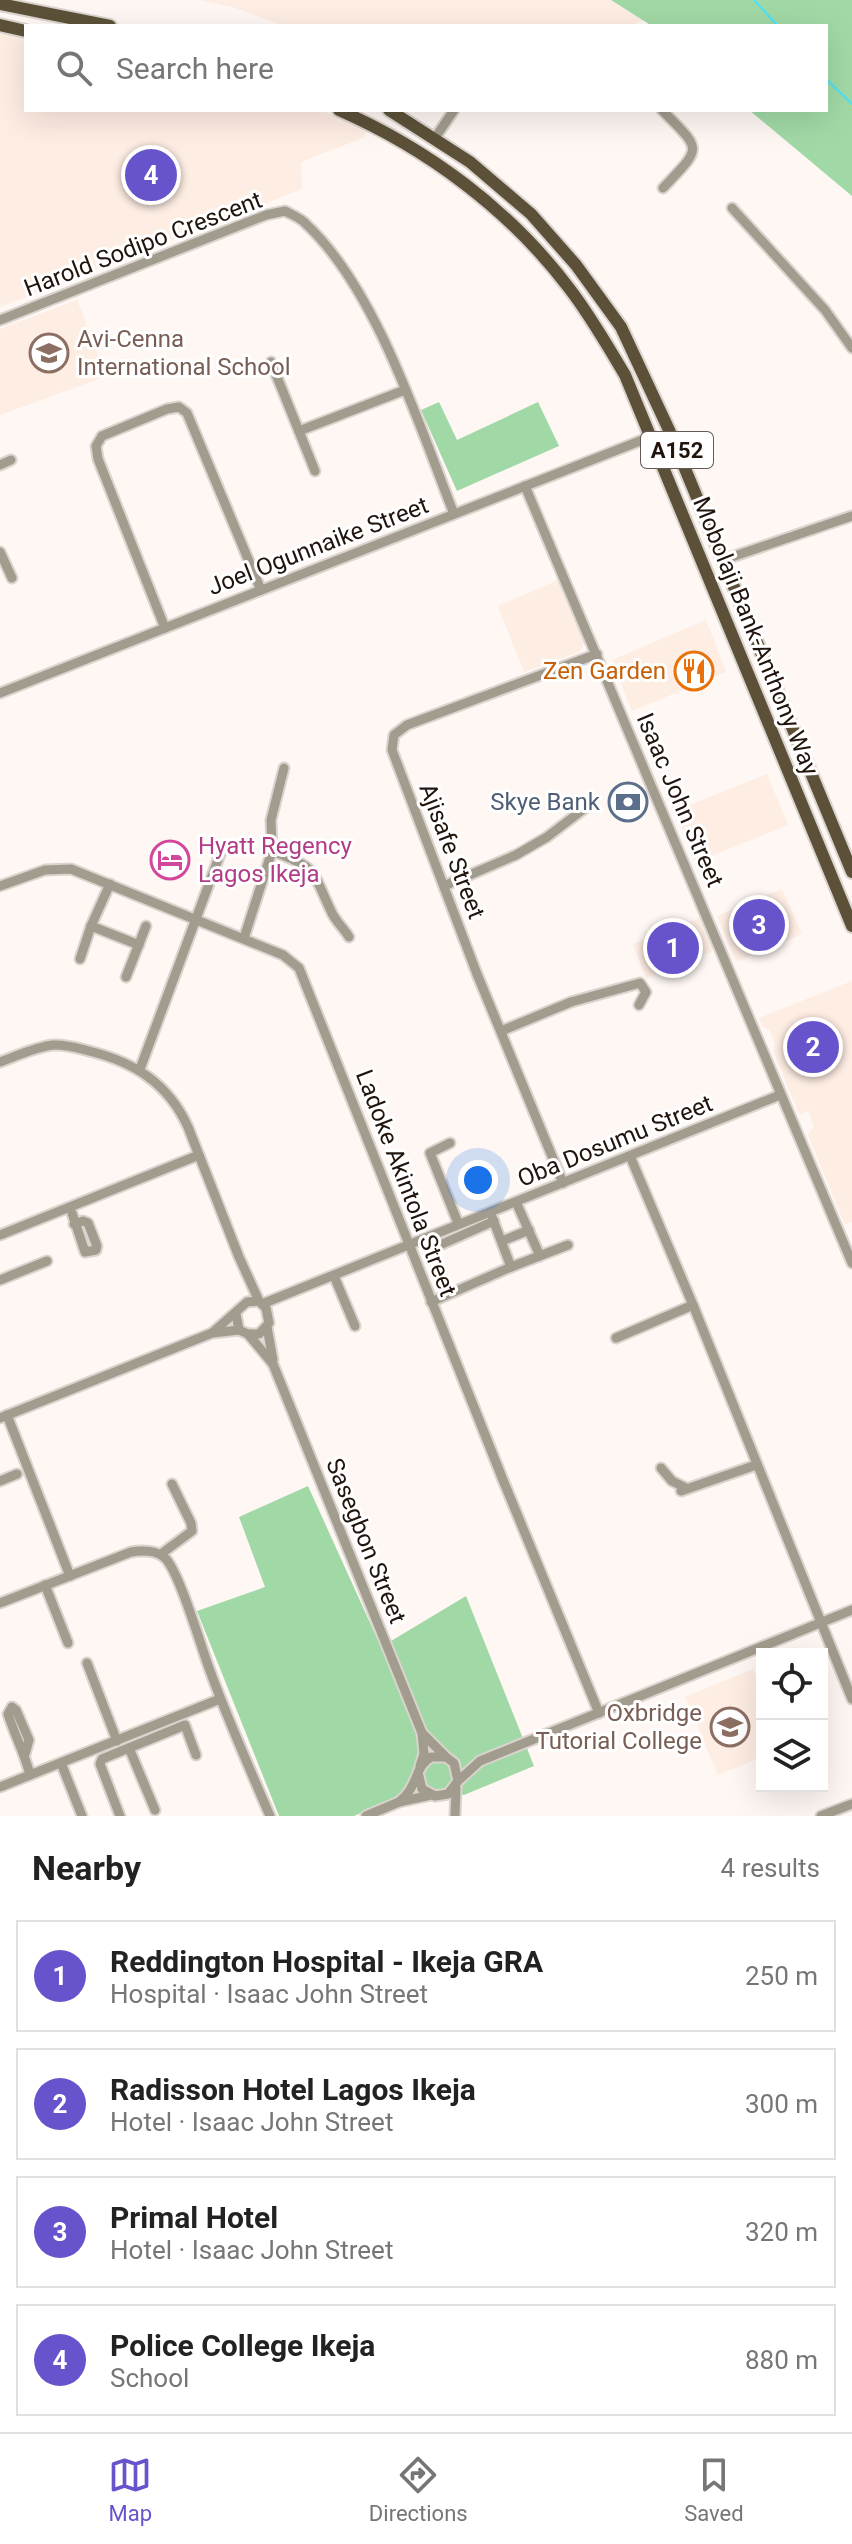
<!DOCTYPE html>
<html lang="en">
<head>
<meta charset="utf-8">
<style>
  body { margin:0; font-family:Roboto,sans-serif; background:#f2f2f2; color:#222 }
  .controls { position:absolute; right:24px; bottom:24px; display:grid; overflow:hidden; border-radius:0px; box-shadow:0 8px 32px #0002 }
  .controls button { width:72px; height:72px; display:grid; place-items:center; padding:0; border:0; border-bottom:2px solid #e0e0e0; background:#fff; color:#222; font:40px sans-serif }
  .you { position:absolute; left:478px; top:1180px; width:28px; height:28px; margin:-20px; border:6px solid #fff; border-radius:50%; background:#1a73e8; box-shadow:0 0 0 12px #1a73e833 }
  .badge { display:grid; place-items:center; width:52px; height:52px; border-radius:50%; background:#6754cd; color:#fff; font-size:26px; font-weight:700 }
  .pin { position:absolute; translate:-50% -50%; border:4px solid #fff; box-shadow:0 2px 8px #0006 }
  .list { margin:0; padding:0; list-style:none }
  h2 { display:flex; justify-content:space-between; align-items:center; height:104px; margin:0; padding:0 32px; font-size:34px }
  h2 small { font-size:26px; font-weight:400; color:#767676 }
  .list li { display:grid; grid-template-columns:52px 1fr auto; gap:24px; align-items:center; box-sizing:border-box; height:112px; margin:0 16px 16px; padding:0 16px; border:2px solid #e0e0e0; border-radius:0px }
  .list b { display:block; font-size:30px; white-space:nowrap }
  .list p { margin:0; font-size:26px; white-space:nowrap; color:#767676 }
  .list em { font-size:26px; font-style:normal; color:#767676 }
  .icon { flex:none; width:44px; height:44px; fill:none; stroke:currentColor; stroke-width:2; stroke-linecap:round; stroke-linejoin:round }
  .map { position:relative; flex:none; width:852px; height:1816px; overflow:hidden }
  .search { position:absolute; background:#fff; box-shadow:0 8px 32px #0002; left:24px; right:24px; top:24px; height:88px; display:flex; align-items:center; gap:20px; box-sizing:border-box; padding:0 28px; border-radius:0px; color:#767676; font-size:30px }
  .sheet { height:616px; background:#fff }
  nav { display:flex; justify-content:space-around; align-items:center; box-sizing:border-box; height:112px; border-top:2px solid #e0e0e0; background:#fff; font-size:22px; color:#767676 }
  nav a { display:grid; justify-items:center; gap:4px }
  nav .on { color:#6754cd }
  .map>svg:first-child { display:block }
  .built { fill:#feede3 }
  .green { fill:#a1d9a6 }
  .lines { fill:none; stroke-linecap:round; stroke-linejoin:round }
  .stream { stroke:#4be2fa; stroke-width:2 }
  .minor-casing { stroke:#dad3ce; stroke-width:13 }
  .major-casing { stroke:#dad3ce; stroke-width:16 }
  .minor { stroke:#a29c8e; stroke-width:9 }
  .major { stroke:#5c5138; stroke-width:12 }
  .labels { text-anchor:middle; stroke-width:6; stroke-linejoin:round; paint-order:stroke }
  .shield { fill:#fff; stroke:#635a56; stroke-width:2 }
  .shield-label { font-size:22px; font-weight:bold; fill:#20140d }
  .street-label { font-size:24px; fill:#20140d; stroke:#fff }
  .education-label { font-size:24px; fill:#785e54; stroke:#fff; text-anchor:start }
  .food-label { font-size:24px; fill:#c56008; stroke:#fff; text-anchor:end }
  .service-label { font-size:24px; fill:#4e5e75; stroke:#fff; text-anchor:end }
  .hotel-label { font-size:24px; fill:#b23c85; stroke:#fff; text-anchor:start }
</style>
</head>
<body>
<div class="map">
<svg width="852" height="1816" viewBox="0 0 852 1816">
  <rect width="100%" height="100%" fill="#fef7f3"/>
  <g class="built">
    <polygon points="198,0 611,0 643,20 631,26 284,26 233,7"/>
    <polygon points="0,33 26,39 26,110 319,110 367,129 363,138 301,162 302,189 0,307"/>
    <polygon points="77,300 107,376 0,415 0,329"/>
    <polygon points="558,580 585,642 579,652 524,672 498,606"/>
    <polygon points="706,620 726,672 632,711 612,660"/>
    <polygon points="767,774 788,825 696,862 675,811"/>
    <polygon points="782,889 802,934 736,962 717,916"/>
    <polygon points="699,918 713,951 646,978 633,944"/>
    <polygon points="852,981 852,1222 845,1225 808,1135 814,1126 808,1111 799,1114 773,1051 775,1044 770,1030 763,1027 759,1018"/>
    <polygon points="753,1669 762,1692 762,1757 718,1775 685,1697"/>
  </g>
  <g class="green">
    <polygon points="611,0 852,0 852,196 749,110 826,110 826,26 652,26"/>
    <polygon points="439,402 457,440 538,402 559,446 457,491 421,410"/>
    <polygon points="308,1486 381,1647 466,1596 534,1766 464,1795 418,1789 354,1816 279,1816 197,1611 265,1587 239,1517"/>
  </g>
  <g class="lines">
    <g class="stream">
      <polyline points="754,0 778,26"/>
      <polyline points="826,79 852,104"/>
    </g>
    <defs>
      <g id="minor">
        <path d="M 662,110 C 702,151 703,146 663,188"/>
        <polyline points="435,138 454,110"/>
        <polyline points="732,208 825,310 852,348"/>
        <path d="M 0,320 L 266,215 L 285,211 C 292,215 301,218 306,224 C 376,289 419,425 454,514"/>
        <polyline points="271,362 315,471"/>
        <polyline points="299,431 405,390"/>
        <polyline points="0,465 11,460"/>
        <polyline points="525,486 852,1263"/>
        <polyline points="0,552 12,578"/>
        <polyline points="723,560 852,516"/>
        <polyline points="165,628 98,459 96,446 102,436 167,409 179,407 187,413 261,590"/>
        <polyline points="0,693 650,437"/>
        <path d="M 272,851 C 318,868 311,869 331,911 C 335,921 343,927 349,937"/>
        <polyline points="0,886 45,870 71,869 283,955 299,968 503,1480 599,1713"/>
        <polyline points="444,886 516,855 547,837 585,808"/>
        <polyline points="91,926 139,945"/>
        <polyline points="244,938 272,851 271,820 284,768"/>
        <polyline points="80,959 91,926 110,884"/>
        <polyline points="126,977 146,926"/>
        <polyline points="501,1031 571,1002 640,983 646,992 639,1005"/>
        <path d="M 0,1062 C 17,1056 35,1047 53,1045 C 66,1044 77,1048 89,1051 C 134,1062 168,1083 188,1127 L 239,1257 L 259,1301"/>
        <polyline points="140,1069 222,849"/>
        <polyline points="450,1143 430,1153 458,1223"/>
        <polyline points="630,1156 693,1305 852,1699"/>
        <polyline points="563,1183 477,974 392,750 394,735 407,725 597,654"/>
        <polyline points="516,1202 540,1256"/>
        <polyline points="72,1213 85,1252 96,1250 97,1246 88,1223 83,1221 74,1224"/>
        <polyline points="0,1235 199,1155"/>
        <polyline points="502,1241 529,1230"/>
        <polyline points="511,1267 568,1245"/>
        <polyline points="334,1276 355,1326"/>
        <polyline points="0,1280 47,1261"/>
        <polyline points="448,1294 431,1249 494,1221"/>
        <polyline points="431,1302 511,1267 492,1217"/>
        <polyline points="262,1304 780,1095"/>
        <polyline points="267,1327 273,1360"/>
        <polyline points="212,1333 247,1302 259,1301 266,1308 269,1323 259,1334 248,1334 239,1330 236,1314"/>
        <polyline points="248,1334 273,1364 422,1733 424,1754 420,1766"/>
        <polyline points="616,1338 693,1305"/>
        <polyline points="7,1415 70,1576"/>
        <polyline points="0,1418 212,1333 239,1330"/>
        <polyline points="661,1468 672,1481 686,1488"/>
        <polyline points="0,1481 17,1474"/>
        <polyline points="681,1491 756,1465"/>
        <polyline points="161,1554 192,1531 191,1523 172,1484"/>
        <polyline points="45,1585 68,1643"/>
        <path d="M 0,1603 L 131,1552 C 142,1550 158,1550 166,1559 C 180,1575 200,1643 209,1668 C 227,1718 249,1767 270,1816"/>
        <polyline points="87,1663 117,1741"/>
        <polyline points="422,1733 445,1756"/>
        <polyline points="129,1748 155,1810"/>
        <path d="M 25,1754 L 29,1740 L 16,1710 L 12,1707 L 8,1714 C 15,1736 25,1754 30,1775"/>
        <polyline points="61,1763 82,1816"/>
        <polyline points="458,1781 480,1761 852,1610"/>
        <polyline points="0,1787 220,1699"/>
        <path d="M 399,1802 C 419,1786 414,1767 431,1757 L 446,1757 L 454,1763 L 458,1781 L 448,1794 L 435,1796 L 422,1789 L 418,1772"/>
        <polyline points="120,1816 100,1764 102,1759 185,1725 196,1755"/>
        <polyline points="366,1816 399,1802 431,1795"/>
        <polyline points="455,1816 456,1788"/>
        <polyline points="821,1816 852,1804"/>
      </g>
      <g id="major">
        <polyline points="0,4 110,26"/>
        <polyline points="0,25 26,31"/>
        <path d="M 339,110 C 428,149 510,210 569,288 C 590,315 607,345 625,375 L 852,926"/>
        <polyline points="389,110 470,162 531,214 576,265 621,327 669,430 852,872"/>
      </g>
    </defs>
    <use href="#minor" class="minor-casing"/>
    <use href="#major" class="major-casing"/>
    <use href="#minor" class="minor"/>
    <use href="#major" class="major"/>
  </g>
  <defs>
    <symbol id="school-ring" viewBox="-11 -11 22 22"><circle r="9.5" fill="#fff" stroke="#8d6e63" stroke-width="1.5"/><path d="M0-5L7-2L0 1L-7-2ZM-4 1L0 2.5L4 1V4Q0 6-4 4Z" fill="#8d6e63"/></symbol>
    <symbol id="restaurant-ring" viewBox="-11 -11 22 22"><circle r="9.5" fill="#fff" stroke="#e8710a" stroke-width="1.5"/><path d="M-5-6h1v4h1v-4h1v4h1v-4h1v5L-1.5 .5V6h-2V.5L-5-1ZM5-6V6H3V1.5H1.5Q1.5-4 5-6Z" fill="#e8710a"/></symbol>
    <symbol id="bank-ring" viewBox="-11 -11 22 22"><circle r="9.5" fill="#fff" stroke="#5c6f8a" stroke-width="1.5"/><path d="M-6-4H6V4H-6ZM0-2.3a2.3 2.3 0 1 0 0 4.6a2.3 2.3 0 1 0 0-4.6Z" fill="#5c6f8a"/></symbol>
    <symbol id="hotel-ring" viewBox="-11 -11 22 22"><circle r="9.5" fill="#fff" stroke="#d1479c" stroke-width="1.5"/><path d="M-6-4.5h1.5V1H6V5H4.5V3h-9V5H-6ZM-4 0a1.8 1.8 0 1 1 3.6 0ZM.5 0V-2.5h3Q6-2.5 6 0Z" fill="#d1479c"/></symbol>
  </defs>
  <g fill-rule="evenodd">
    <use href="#school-ring" x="27" y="331" width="44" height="44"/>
    <use href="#restaurant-ring" x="672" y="649" width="44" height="44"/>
    <use href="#bank-ring" x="606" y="780" width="44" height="44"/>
    <use href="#hotel-ring" x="148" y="838" width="44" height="44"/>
    <use href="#school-ring" x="708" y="1705" width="44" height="44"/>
  </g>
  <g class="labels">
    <rect class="shield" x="641" y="432" width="72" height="36" rx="6"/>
    <g class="shield-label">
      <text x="677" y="458">A152</text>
    </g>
    <g class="street-label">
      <text transform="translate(143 244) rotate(-21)" y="8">Harold Sodipo Crescent</text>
      <text transform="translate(318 546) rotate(-21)" y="8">Joel Ogunnaike Street</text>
      <text transform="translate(756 636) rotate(68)" y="8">Mobolaji Bank-Anthony Way</text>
      <text transform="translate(680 800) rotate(67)" y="8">Isaac John Street</text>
      <text transform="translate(452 851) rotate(69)" y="8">Ajisafe Street</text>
      <text transform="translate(615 1141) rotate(-22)" y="8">Oba Dosumu Street</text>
      <text transform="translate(406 1183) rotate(69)" y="8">Ladoke Akintola Street</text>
      <text transform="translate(366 1541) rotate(68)" y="8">Sasegbon Street</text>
    </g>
    <g class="education-label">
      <text x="77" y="347">Avi-Cenna<tspan x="77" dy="28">International School</tspan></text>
      <text x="702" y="1721" text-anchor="end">Oxbridge<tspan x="702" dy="28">Tutorial College</tspan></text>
    </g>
    <g class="food-label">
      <text x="666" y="679">Zen Garden</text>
    </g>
    <g class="service-label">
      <text x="600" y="810">Skye Bank</text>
    </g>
    <g class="hotel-label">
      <text x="198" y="854">Hyatt Regency<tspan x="198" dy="28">Lagos Ikeja</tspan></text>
    </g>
  </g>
</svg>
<div class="controls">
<button><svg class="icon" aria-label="locate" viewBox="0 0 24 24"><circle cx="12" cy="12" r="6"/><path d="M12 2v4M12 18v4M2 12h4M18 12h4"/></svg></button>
<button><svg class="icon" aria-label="layers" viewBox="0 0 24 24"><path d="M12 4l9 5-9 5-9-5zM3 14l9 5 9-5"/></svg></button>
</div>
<div class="you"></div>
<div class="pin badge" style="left:673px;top:948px">1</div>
<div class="pin badge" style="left:813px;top:1047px">2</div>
<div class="pin badge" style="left:759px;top:925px">3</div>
<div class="pin badge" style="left:151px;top:175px">4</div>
<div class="search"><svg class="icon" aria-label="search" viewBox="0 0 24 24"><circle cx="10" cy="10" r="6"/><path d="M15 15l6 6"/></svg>Search here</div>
</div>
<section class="sheet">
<h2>Nearby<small>4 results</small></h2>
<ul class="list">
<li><span class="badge">1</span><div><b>Reddington Hospital - Ikeja GRA</b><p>Hospital · Isaac John Street</p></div><em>250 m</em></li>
<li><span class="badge">2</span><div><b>Radisson Hotel Lagos Ikeja</b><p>Hotel · Isaac John Street</p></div><em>300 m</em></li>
<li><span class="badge">3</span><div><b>Primal Hotel</b><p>Hotel · Isaac John Street</p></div><em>320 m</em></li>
<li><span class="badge">4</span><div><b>Police College Ikeja</b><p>School</p></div><em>880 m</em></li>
</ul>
</section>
<nav>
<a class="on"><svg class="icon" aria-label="map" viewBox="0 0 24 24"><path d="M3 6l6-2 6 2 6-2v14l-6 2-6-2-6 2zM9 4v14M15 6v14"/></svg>Map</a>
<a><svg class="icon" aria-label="directions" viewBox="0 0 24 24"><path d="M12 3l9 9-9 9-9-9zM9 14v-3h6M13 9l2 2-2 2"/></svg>Directions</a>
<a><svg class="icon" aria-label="saved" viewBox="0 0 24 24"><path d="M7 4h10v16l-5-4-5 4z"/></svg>Saved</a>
</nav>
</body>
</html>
